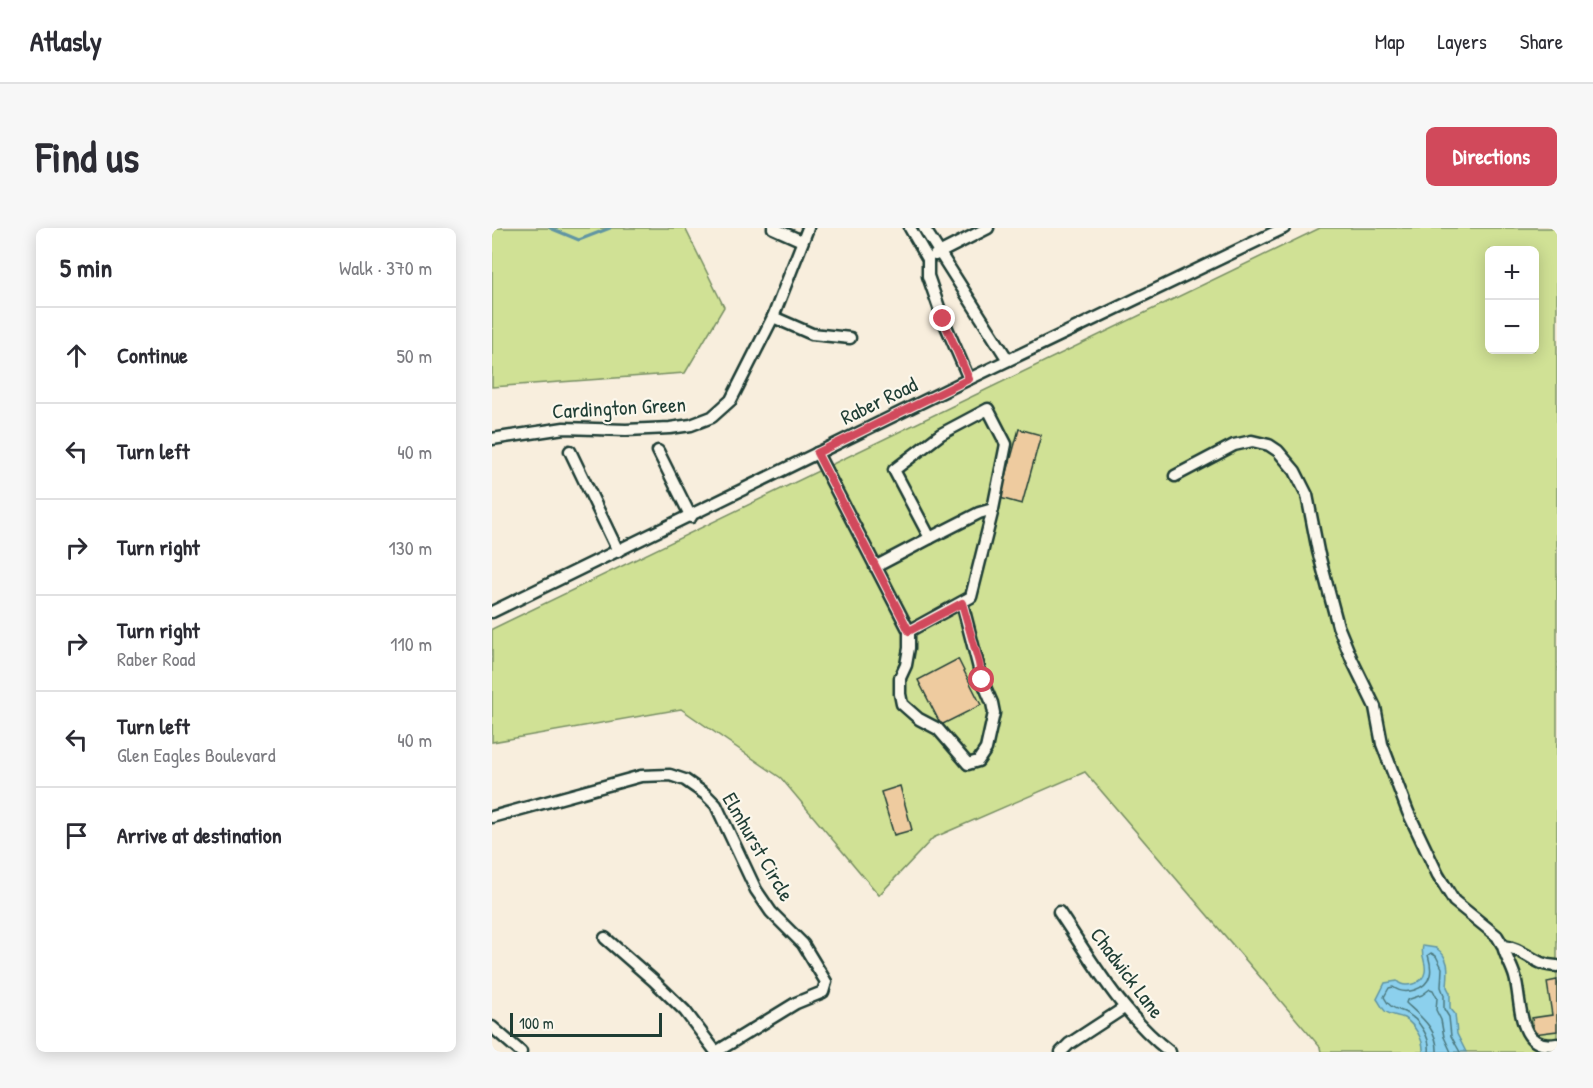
<!DOCTYPE html>
<html lang="en">
<head>
<meta charset="utf-8">
<style>
  body { margin:0; font-family:"Patrick Hand",sans-serif; background:#f7f7f7; color:#2b2b33 }
  .controls { position:absolute; right:18px; top:18px; display:grid; overflow:hidden; border-radius:9px; box-shadow:0 3px 15px #0003 }
  .controls button { width:54px; height:54px; display:grid; place-items:center; padding:0; border:0; border-bottom:2px solid #e1e1e2; background:#fff; color:#2b2b33; font:30px sans-serif }
  .scale { position:absolute; left:18px; bottom:15px; width:152px; box-sizing:border-box; padding-left:6px; border:3px solid #1f3d34; border-top:0; font-size:16px; line-height:21px; white-space:nowrap; color:#1f3d34; -webkit-text-stroke:4px #fbf7ec; paint-order:stroke }
  .stop { position:absolute; width:18px; height:18px; margin:-14px; border:4px solid #d1495b; border-radius:50%; background:#fff }
  .stop.end { background:#d1495b; border-color:#fff; box-shadow:0 2px 6px #0008 }
  .list { margin:0; padding:0; list-style:none }
  h2 { display:flex; justify-content:space-between; align-items:center; height:78px; margin:0; padding:0 24px; font-size:26px }
  h2 small { font-size:20px; font-weight:400; color:#7c7c81 }
  .list li { display:grid; grid-template-columns:39px 1fr auto; gap:18px; align-items:center; box-sizing:border-box; height:96px; padding:0 24px; border-top:2px solid #e1e1e2 }
  .list b { display:block; font-size:22px; white-space:nowrap }
  .list p { margin:0; font-size:20px; white-space:nowrap; color:#7c7c81 }
  .list em { font-size:20px; font-style:normal; color:#7c7c81 }
  .icon { flex:none; width:33px; height:33px; fill:none; stroke:currentColor; stroke-width:2; stroke-linecap:round; stroke-linejoin:round }
  .map { position:relative; flex:none; width:1065px; height:824px; overflow:hidden; border-radius:9px }
  header { display:flex; align-items:center; gap:36px; box-sizing:border-box; height:84px; padding:0 30px; background:#fff; border-bottom:2px solid #e1e1e2 }
  header strong { font-size:28px }
  nav { display:flex; gap:33px; margin-inline-start:auto; font-size:21px }
  .intro { display:flex; align-items:center; justify-content:space-between; box-sizing:border-box; height:144px; padding:0 36px }
  h1 { margin:0; font-size:42px }
  .button { padding:15px 27px; border-radius:9px; background:#d1495b; color:#fff; font-size:21px; font-weight:700 }
  main { display:flex; gap:36px; padding:0 36px }
  aside { flex:1; background:#fff; border-radius:9px; box-shadow:0 3px 15px #0003 }
  .map>svg:first-child { display:block }
  .green { fill:#d0e195; stroke:#788f64; stroke-width:1.5; fill-rule:evenodd }
  .water { fill:#8cd0ed; stroke:#6095a3; stroke-width:1.5 }
  .lines { fill:none; stroke-linecap:round; stroke-linejoin:round }
  .shore { stroke:#4b787e; stroke-width:1.5 }
  .stream { stroke:#6095a3; stroke-width:3 }
  .building { fill:#eecb9f; stroke:#1f3d34; stroke-width:1.5 }
  .minor-casing { stroke:#1f3d34; stroke-width:15 }
  .minor { stroke:#fbf7ec; stroke-width:10 }
  .route { stroke:#d1495b; stroke-width:8 }
  .labels { text-anchor:middle; stroke-width:4.5; stroke-linejoin:round; paint-order:stroke }
  .street-label { font-size:21px; fill:#1f3d34; stroke:#fbf7ec }
</style>
</head>
<body>
<header>
<strong>Atlasly</strong>
<nav><a>Map</a><a>Layers</a><a>Share</a></nav>
</header>
<div class="intro"><h1>Find us</h1><a class="button">Directions</a></div>
<main>
<aside>
<h2>5 min<small>Walk · 370 m</small></h2>
<ul class="list">
<li><svg class="icon" aria-label="ahead" viewBox="0 0 24 24"><path d="M12 20V5M6 11l6-6 6 6"/></svg><div><b>Continue</b></div><em>50 m</em></li>
<li><svg class="icon" aria-label="left" viewBox="0 0 24 24"><path d="M17 20v-9H6M10 6l-5 5 5 5"/></svg><div><b>Turn left</b></div><em>40 m</em></li>
<li><svg class="icon" aria-label="right" viewBox="0 0 24 24"><path d="M7 20v-9h11M14 6l5 5-5 5"/></svg><div><b>Turn right</b></div><em>130 m</em></li>
<li><svg class="icon" aria-label="right" viewBox="0 0 24 24"><path d="M7 20v-9h11M14 6l5 5-5 5"/></svg><div><b>Turn right</b><p>Raber Road</p></div><em>110 m</em></li>
<li><svg class="icon" aria-label="left" viewBox="0 0 24 24"><path d="M17 20v-9H6M10 6l-5 5 5 5"/></svg><div><b>Turn left</b><p>Glen Eagles Boulevard</p></div><em>40 m</em></li>
<li><svg class="icon" aria-label="arrive" viewBox="0 0 24 24"><path d="M6 21V4h12l-3 4 3 4H6"/></svg><div><b>Arrive at destination</b></div></li>
</ul>
</aside>
<div class="map">
<svg width="1065" height="824" viewBox="0 0 1065 824">
  <rect width="100%" height="100%" fill="#f8eedd"/>
  <filter id="ink" filterUnits="userSpaceOnUse"><feTurbulence type="fractalNoise" baseFrequency=".0167" numOctaves="2"/><feDisplacementMap in="SourceGraphic" scale="12" xChannelSelector="R" yChannelSelector="G"/><feConvolveMatrix kernelMatrix="1 2 1 2 8 2 1 2 1" color-interpolation-filters="sRGB"/></filter>
  <g filter="url(#ink)">
    <g class="green">
      <polygon points="0,0 193,0 232,79 193,145 0,159"/>
      <path d="M 828,0 L 1065,0 L 1065,824 L 829,824 L 828,819 L 593,544 L 441,610 L 387,667 L 289,550 L 189,481 L 0,514 L 0,401 ZM 998,22 L 1042,22 L 1042,122 L 998,122 Z"/>
    </g>
    <path class="water" d="M 931,718 L 944,720 C 959,730 956,745 955,759 L 958,765 L 958,780 L 963,786 L 965,806 L 974,824 L 931,824 C 932,812 923,797 912,790 C 906,787 899,788 893,783 C 890,780 888,775 885,771 L 893,755 L 905,753 C 912,761 931,756 933,744 C 935,734 928,728 931,718 Z"/>
    <g class="lines">
      <g class="shore">
        <path d="M 937,824 C 939,810 927,791 914,785 C 904,780 898,781 892,769 L 897,760 L 901,759 C 913,768 934,762 938,747 C 940,740 938,734 936,727 L 939,725 L 944,728 L 950,740 L 949,759 L 952,767 L 952,781 L 957,789 L 959,808 L 968,824"/>
        <path d="M 945,824 C 946,801 928,788 914,775 L 915,772 L 930,767 L 938,761 L 941,762 L 945,770 L 944,782 L 949,792 L 952,809 L 959,824"/>
      </g>
      <polyline class="stream" points="58,0 87,12 118,0"/>
    </g>
    <g class="building">
      <polygon points="527,201 549,207 530,276 508,270"/>
      <polygon points="466,431 489,477 449,497 426,452"/>
      <polygon points="408,558 420,602 402,607 389,564"/>
      <polygon points="1065,752 1065,803 1042,806 1040,790 1060,787 1055,754"/>
    </g>
    <g class="lines">
      <defs>
        <g id="minor">
          <polyline points="281,0 310,13"/>
          <polyline points="418,0 436,31 436,48 451,91 477,151"/>
          <polyline points="432,0 516,132"/>
          <polyline points="443,27 496,0"/>
          <polyline points="281,89 320,106 358,110"/>
          <polyline points="0,211 72,200 134,202 178,200 199,197 220,189 239,172 281,89 316,0"/>
          <polyline points="78,223 126,323"/>
          <polyline points="166,223 199,289"/>
          <polyline points="325,225 417,403 479,369 501,281 514,216 496,181 449,206 402,242 438,310 383,339"/>
          <polyline points="683,248 742,217 760,213 777,217 786,223 803,243 815,267 826,323 846,398 860,432 883,479 890,516 916,584 946,647 962,673 1005,708 1011,718"/>
          <polyline points="438,310 487,285 501,281"/>
          <polyline points="0,384 477,151 792,0"/>
          <polyline points="417,403 417,420 414,437 408,450 408,466 410,476 427,491 446,501 476,536 486,533 494,521 502,485 500,475 490,452 470,375"/>
          <polyline points="0,589 149,548 178,547 193,552 213,566 224,577 264,662 279,684 311,716 334,754 331,764 304,775 224,824"/>
          <path d="M 567,684 C 600,733 630,787 678,824"/>
          <polyline points="113,710 161,752 193,783 224,824"/>
          <path d="M 1065,738 C 1042,738 1032,720 1011,718 C 1013,728 1020,738 1023,749 C 1030,773 1024,824 1065,816"/>
          <polyline points="0,799 29,824"/>
          <polyline points="569,824 577,816 632,780"/>
        </g>
      </defs>
      <use href="#minor" class="minor-casing"/>
      <use href="#minor" class="minor"/>
    </g>
  </g>
  <g class="lines" filter="url(#ink)">
    <polyline class="route" points="451,91 477,151 325,225 417,403 470,375 487,435 490,452"/>
  </g>
  <g class="labels">
    <g class="street-label">
      <text transform="translate(387 173) rotate(-26)" y="7">Raber Road</text>
      <text transform="translate(127 180) rotate(-3)" y="7">Cardington Green</text>
      <text transform="translate(266 619) rotate(60)" y="7">Elmhurst Circle</text>
      <text transform="translate(635 745) rotate(53)" y="7">Chadwick Lane</text>
    </g>
  </g>
</svg>
<div class="controls">
<button>+</button>
<button>−</button>
</div>
<div class="scale">100 m</div>
<div class="stop" style="left:490px;top:452px"></div>
<div class="stop end" style="left:451px;top:91px"></div>
</div>
</main>
</body>
</html>
